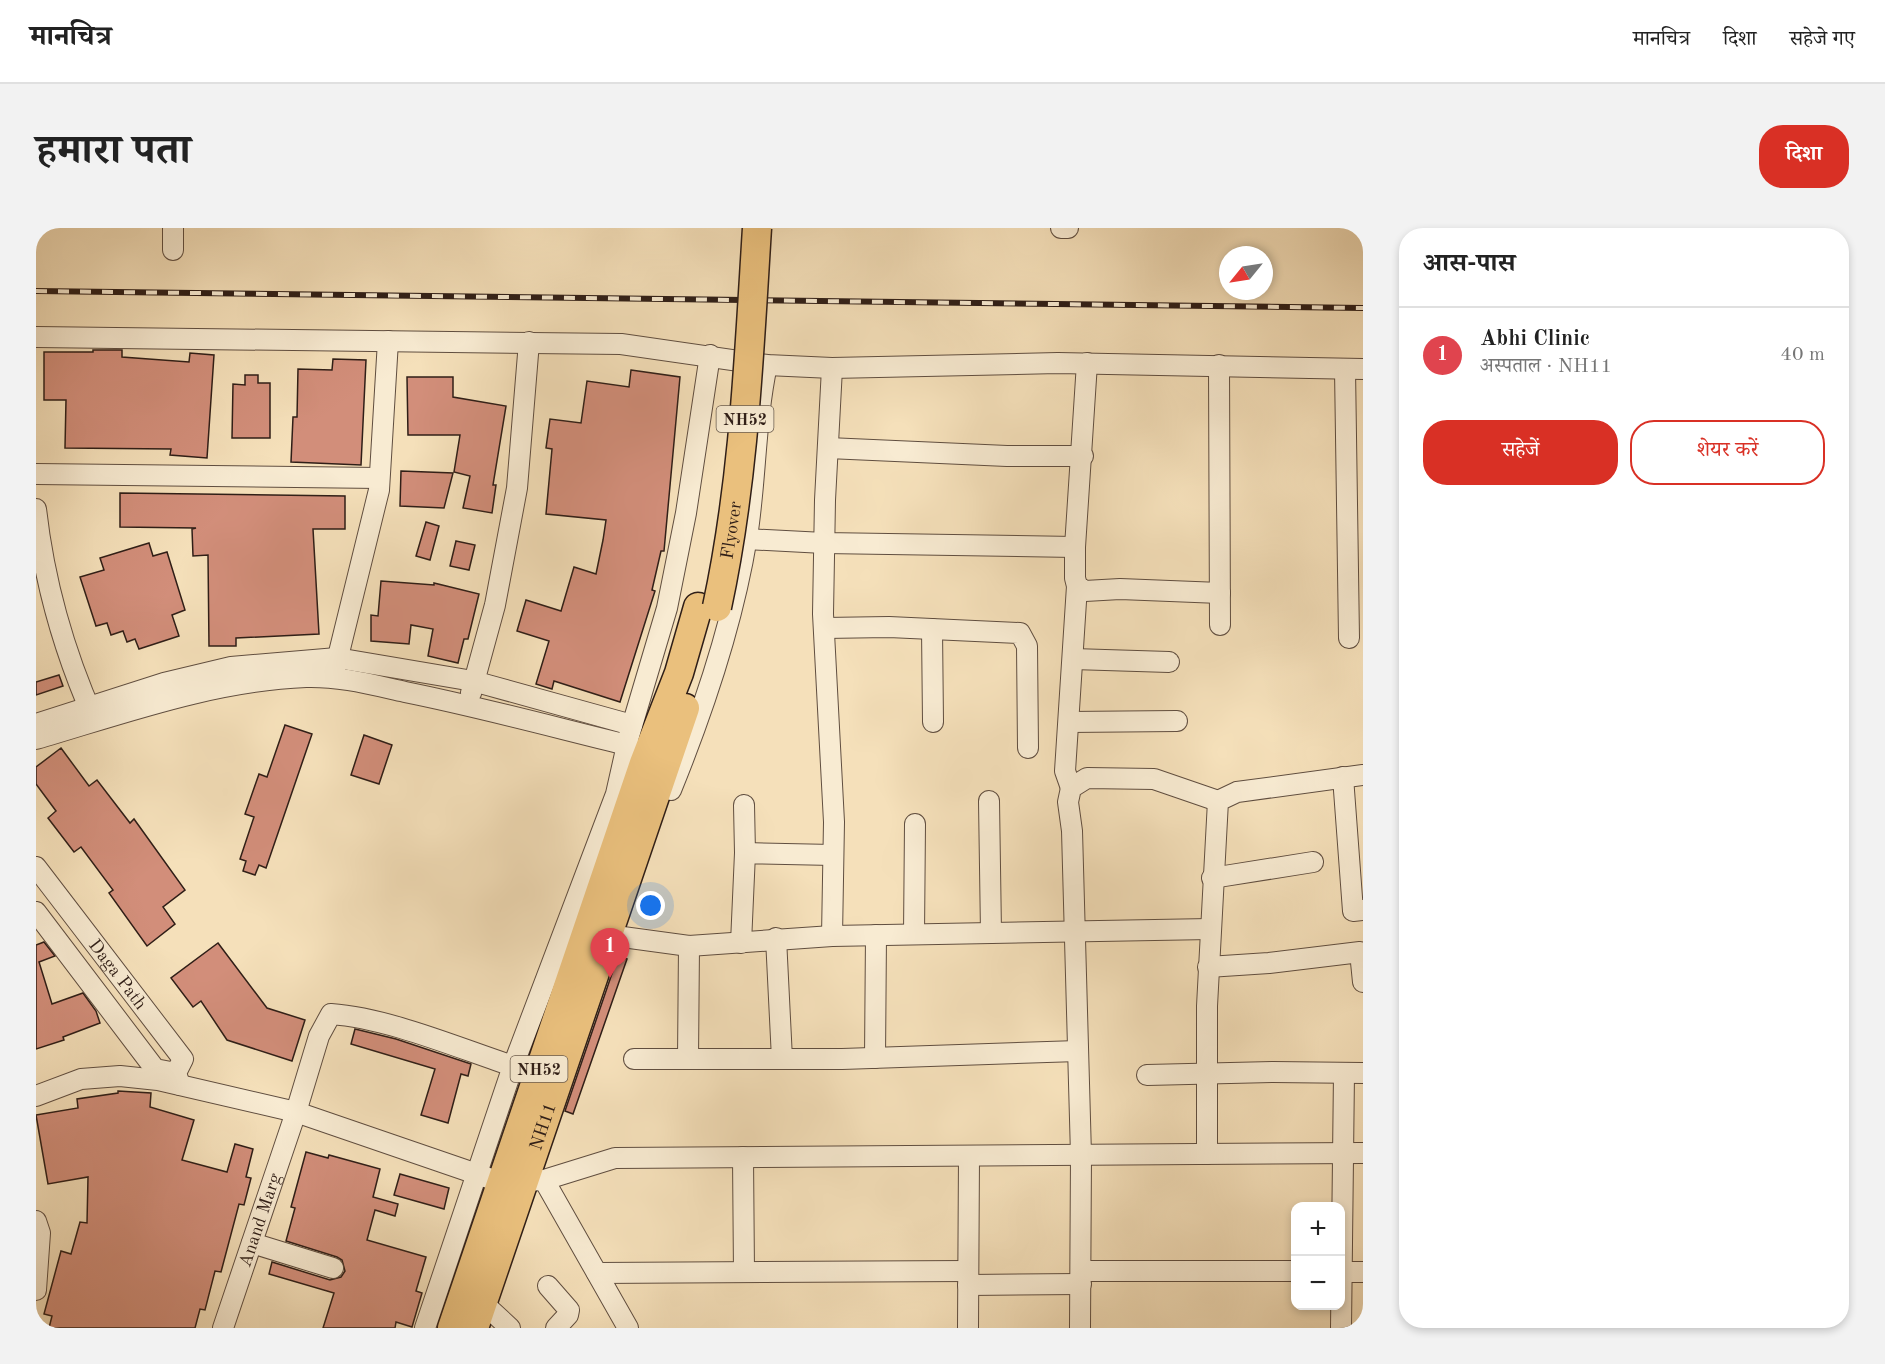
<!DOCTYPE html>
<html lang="hi">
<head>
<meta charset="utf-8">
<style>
  body { margin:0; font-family:"Old Standard TT","Noto Serif Devanagari",serif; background:#f2f2f2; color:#222 }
  .controls { position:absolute; right:18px; bottom:18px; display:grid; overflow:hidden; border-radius:12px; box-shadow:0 3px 9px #0003 }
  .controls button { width:54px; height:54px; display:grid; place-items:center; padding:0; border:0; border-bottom:2px solid #e0e0e0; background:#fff; color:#222; font:30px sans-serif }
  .compass { position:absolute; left:1183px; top:18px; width:54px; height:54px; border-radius:50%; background:#fff; box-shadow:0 3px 9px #0003; rotate:240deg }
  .you { position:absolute; left:615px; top:678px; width:21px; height:21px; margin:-15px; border:4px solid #fff; border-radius:50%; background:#1a73e8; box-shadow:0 0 0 9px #1a73e833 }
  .badge { display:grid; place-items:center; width:39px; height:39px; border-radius:50%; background:#d93025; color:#fff; font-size:20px; font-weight:700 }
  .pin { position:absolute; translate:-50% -50px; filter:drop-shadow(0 2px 3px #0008) }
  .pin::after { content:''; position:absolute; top:32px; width:21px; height:18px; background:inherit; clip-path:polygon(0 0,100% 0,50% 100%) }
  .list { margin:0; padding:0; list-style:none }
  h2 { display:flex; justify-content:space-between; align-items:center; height:78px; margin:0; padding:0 24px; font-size:26px }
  h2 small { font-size:20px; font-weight:400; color:#767676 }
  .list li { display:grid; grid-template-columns:39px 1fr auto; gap:18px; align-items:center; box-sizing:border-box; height:96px; padding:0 24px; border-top:2px solid #e0e0e0 }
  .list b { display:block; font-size:22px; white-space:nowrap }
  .list p { margin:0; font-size:20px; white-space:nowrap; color:#767676 }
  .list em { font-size:20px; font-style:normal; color:#767676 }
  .actions { display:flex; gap:12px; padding:18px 24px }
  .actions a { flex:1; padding:14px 0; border:2px solid #d93025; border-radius:24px; text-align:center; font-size:21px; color:#d93025 }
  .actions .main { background:#d93025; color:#fff }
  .map { position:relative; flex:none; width:1327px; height:1100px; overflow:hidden; border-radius:24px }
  header { display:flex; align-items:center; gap:36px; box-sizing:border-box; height:84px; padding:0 30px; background:#fff; border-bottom:2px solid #e0e0e0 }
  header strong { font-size:28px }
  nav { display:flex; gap:33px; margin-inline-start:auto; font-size:21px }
  .intro { display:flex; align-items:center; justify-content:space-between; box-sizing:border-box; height:144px; padding:0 36px }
  h1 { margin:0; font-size:42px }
  .button { padding:15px 27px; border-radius:24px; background:#d93025; color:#fff; font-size:21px; font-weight:700 }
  main { display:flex; gap:36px; padding:0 36px }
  aside { flex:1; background:#fff; border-radius:24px; box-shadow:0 3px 9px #0003 }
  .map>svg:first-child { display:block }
  .building { fill:#d28e7a; stroke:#2f1e17; stroke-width:1.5 }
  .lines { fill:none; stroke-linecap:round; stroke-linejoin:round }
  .minor-casing { stroke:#604e40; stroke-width:22 }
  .highway-casing { stroke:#2f1e17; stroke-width:31 }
  .minor { stroke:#f8ebd2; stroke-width:20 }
  .highway { stroke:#eac07d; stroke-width:28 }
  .rail-casing { stroke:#2f1e17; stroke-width:6 }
  .rail { stroke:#f8ebd2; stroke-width:4; stroke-dasharray:11; stroke-linecap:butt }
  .highway-bridge-casing { stroke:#2f1e17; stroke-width:31; stroke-linecap:butt }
  .highway-bridge { stroke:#eac07d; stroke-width:28 }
  .labels { text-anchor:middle; stroke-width:6; stroke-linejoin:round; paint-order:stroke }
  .shield { fill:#f8ebd2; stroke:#6b5c4f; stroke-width:1.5 }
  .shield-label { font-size:16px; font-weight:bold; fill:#2f1e17 }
  .street-label { font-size:18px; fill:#2f1e17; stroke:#f8ebd2 }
</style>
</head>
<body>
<header>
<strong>मानचित्र</strong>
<nav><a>मानचित्र</a><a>दिशा</a><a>सहेजे गए</a></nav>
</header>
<div class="intro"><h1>हमारा पता</h1><a class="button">दिशा</a></div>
<main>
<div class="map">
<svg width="1327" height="1100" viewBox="0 0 1327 1100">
  <rect width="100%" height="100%" fill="#f5e0ba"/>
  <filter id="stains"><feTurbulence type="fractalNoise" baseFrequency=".00333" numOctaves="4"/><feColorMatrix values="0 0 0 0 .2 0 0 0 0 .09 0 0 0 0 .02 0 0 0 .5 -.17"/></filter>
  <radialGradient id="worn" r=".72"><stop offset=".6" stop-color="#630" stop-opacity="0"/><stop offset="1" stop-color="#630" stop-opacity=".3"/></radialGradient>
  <g class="building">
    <polygon points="57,122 86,122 86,129 153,134 154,125 178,127 171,230 134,227 135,221 29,220 30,172 8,172 8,124 57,124"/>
    <polygon points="297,131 330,132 325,237 255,234 257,189 261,189 262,141 296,142"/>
    <polygon points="595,142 644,149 628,323 625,323 616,362 619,363 584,474 518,453 516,461 500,456 513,413 481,403 490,372 525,383 538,339 560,346 567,312 570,292 510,286 516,221 510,220 514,191 545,195 551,153 593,159"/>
    <polygon points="209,147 222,147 222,155 234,155 234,210 196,210 197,156 209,157"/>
    <polygon points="371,149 417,149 417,169 470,178 457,257 460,257 456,285 427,280 434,248 418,244 424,207 372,207"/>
    <polygon points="365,243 417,245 408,280 364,278"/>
    <polygon points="84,265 309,268 309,301 277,301 283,406 200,410 200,418 173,418 172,327 157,328 156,301 160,300 84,299"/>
    <polygon points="390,294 403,298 394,332 380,328"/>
    <polygon points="420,313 439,317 433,342 414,338"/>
    <polygon points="113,315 117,328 131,324 149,382 136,387 143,408 103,421 99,411 91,414 87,403 75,407 71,395 60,398 44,349 68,342 64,330"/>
    <polygon points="345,353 398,357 398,355 443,366 432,411 428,411 422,435 392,428 397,401 375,397 373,416 335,413 335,387 342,388"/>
    <polygon points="23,447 27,458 0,467 0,454"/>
    <polygon points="249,497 276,506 230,640 223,637 219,647 207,643 210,633 204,631 218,589 209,586 223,546 231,549"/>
    <polygon points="328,507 356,517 343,556 315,547"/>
    <polygon points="25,520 53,558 61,552 94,595 98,591 149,662 127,679 139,696 111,718 73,665 77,662 45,619 38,624 12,590 20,583 0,556 0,539"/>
    <polygon points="8,714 19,728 3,734 16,776 47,765 60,783 64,795 27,809 28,812 0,821 0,717"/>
    <polygon points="182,715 231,780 269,792 256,833 191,812 165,773 157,779 135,750"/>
    <polygon points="582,728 591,731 537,886 529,883"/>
    <polygon points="319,801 360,811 435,836 432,848 425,846 412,895 385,887 399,841 315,816"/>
    <polygon points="82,863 115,865 114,879 158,892 146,932 191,944 199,916 217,921 210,949 215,950 208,977 203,976 185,1044 179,1043 169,1082 164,1081 159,1100 13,1100 16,1088 8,1086 25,1023 35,1026 44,994 51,995 52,949 12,956 0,887 42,880 41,871 82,865"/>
    <polygon points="270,924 292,930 293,927 344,941 337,969 362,976 359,988 339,982 331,1012 390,1029 380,1063 386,1065 376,1099 360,1094 359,1100 287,1100 298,1065 233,1046 236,1034 294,1052 305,1049 309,1043 306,1032 301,1029 250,1013 259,980 255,979"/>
    <polygon points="364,946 413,960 408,981 358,967"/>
  </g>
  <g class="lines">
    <defs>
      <g id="minor">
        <polyline points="1025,0 1032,0"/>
        <polyline points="137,22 137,0"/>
        <polyline points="0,109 585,116 731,137 796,140 1022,135 1327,141"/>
        <polyline points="1183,137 1184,397"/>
        <polyline points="1309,141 1313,410"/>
        <polyline points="792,220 971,228 1047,228"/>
        <polyline points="0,246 343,250"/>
        <path d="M 0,281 C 8,352 29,426 58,491"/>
        <polyline points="710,311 788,315 1039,319"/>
        <polyline points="1041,358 1049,363 1084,361 1184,365"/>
        <polyline points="788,400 853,399 984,405 991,418 992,520"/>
        <polyline points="896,401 897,494"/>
        <polyline points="1037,431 1133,434"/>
        <polyline points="299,441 343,262 352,113"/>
        <polyline points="435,465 459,377 481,260 493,114"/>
        <polyline points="1033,494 1141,493"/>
        <polyline points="0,496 128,455 195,439 301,430 437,453 596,497"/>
        <path d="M 0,511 C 89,485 176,453 270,449 C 304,448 337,457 369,464 C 444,479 517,499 591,517"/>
        <polyline points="1307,549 1317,683 1327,682"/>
        <polyline points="1035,560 1029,543 1041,358 1039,350 1039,319 1051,135"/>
        <path d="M 635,562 C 668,481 697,395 711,309 C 720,252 719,193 731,137"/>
        <polyline points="953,573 955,705"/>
        <polyline points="708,577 709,625"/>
        <path id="s1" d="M 0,639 L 147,831 L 140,845 L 144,857"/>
        <polyline points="1176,650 1277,634"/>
        <polyline points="0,684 119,841 140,845"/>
        <polyline points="878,706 879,596"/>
        <polyline points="572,707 653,718 796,708 1174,701"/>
        <polyline points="796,708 798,594 787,386 789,272 796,140"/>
        <polyline points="740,710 746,831"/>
        <polyline points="705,715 709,625 797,627"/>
        <polyline points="1172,739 1233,735 1324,724 1327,754"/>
        <polyline points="839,830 840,707"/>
        <polyline points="598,831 806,831 1042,823"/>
        <polyline points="652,831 653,718"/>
        <polyline points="1111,847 1237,844 1327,845"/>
        <polyline points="0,868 45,851 84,848 122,852 260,884 464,954 508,952 579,930 1327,925"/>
        <polyline points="1171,926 1171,778 1182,573 1201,564 1327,547"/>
        <polyline points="707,929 708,1044"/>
        <polyline points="508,952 592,1100"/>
        <polyline points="0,993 4,1005 0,1062"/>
        <polyline points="216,1015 297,1040"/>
        <polyline points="1045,1043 1260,1043"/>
        <polyline points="1304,1044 1327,1044"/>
        <polyline points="561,1045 932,1043"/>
        <polyline points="932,1057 1045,1056"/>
        <polyline points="512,1058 533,1082 532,1087 520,1100"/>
        <polyline points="447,1075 474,1100"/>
        <path id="s2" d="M 187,1100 L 260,884 L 283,808 L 295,786 C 352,790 422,820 477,838"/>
        <polyline points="389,1100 477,838 580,566 593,508 631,380 650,285 674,127"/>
        <polyline points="932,1100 933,928"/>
        <polyline points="1044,1100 1045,927 1036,603 1032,574 1035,560 1051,550 1118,551 1182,573"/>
        <polyline points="1305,1100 1308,845"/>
      </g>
      <g id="highway">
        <polyline points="416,1100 608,535 643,445 662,379"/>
        <path id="s3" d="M 438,1100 L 649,480"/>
      </g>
    </defs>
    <use href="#minor" class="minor-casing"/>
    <use href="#highway" class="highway-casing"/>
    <use href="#minor" class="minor"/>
    <use href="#highway" class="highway"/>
    <defs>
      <polyline id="rail" points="0,63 1327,80"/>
    </defs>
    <use href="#rail" class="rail-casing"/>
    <use href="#rail" class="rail"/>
    <defs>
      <g id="highway-bridge">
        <path id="s4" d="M 681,379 C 708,254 713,127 721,0"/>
      </g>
    </defs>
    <use href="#highway-bridge" class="highway-bridge-casing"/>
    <use href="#highway-bridge" class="highway-bridge"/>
  </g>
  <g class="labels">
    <g class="shield">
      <rect x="680.5" y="178" width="57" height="26" rx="4.5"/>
      <rect x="474.5" y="828" width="57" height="26" rx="4.5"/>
    </g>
    <g class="shield-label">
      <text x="709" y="197">NH52</text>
      <text x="503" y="847">NH52</text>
    </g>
    <g class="street-label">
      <text dy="6" stroke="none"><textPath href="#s4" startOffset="78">Flyover</textPath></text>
      <text dy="6" stroke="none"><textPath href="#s1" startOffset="135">Daga Path</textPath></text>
      <text dy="6" stroke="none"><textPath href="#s3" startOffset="213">NH11</textPath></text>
      <text dy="6" stroke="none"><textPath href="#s2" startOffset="114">Anand Marg</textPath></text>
    </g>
  </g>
  <rect width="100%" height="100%" filter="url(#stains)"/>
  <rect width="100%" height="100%" fill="url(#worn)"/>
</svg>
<div class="controls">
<button>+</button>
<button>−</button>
</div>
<svg class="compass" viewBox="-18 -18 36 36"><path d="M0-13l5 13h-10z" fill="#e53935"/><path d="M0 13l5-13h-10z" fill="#767676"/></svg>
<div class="you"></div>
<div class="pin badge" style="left:574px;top:750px;background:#e0444e">1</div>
</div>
<aside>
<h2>आस-पास<small></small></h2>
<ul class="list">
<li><span class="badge" style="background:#e0444e">1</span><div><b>Abhi Clinic</b><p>अस्पताल · NH11</p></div><em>40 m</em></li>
</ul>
<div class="actions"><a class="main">सहेजें</a><a>शेयर करें</a></div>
</aside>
</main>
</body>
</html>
